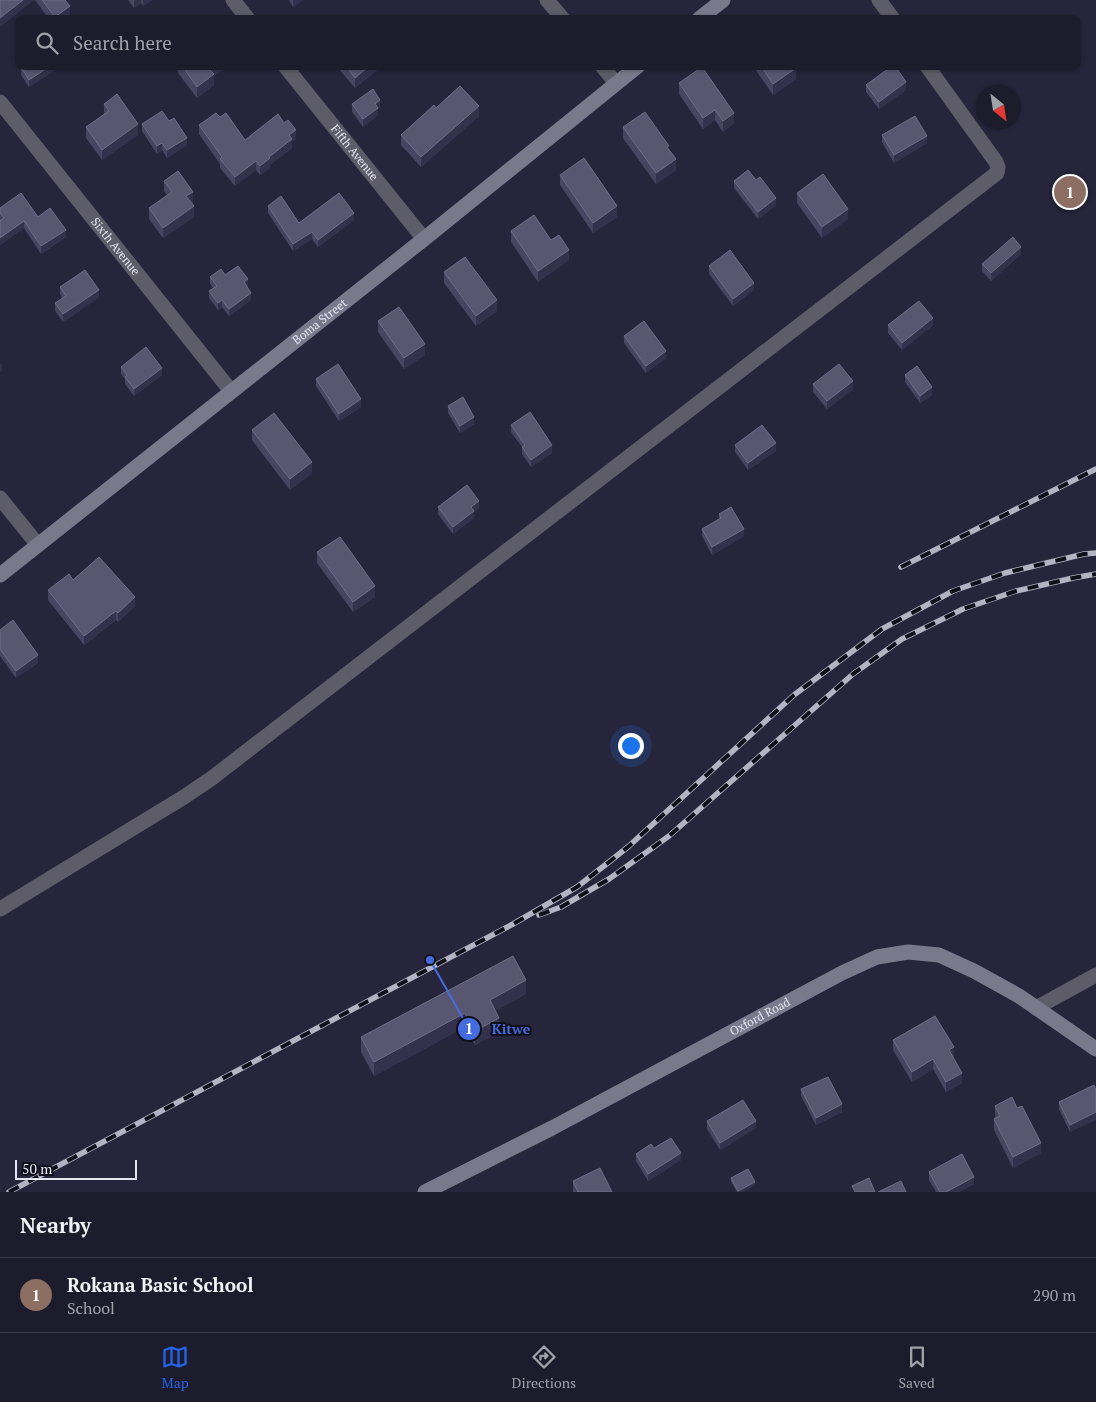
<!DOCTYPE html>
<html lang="en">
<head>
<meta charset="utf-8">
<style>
  body { margin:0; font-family:"PT Serif",serif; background:#2a2938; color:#f1f3f6 }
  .compass { position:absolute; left:976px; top:85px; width:45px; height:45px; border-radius:50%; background:#1d1c2c; box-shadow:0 1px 4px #0004; rotate:150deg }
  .scale { position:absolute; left:15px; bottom:12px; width:122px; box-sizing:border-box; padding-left:5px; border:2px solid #e5e5f4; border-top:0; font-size:14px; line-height:18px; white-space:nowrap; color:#e5e5f4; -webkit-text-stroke:4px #100f19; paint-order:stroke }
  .you { position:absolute; left:630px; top:745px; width:18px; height:18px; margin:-12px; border:4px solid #fff; border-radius:50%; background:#1a73e8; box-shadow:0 0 0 8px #1a73e833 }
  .badge { display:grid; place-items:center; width:32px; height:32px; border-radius:50%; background:#2563eb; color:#fff; font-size:16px; font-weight:700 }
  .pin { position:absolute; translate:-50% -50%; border:2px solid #fff; box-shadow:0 1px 5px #0006 }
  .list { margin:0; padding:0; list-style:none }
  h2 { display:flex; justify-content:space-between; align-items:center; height:65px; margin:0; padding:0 20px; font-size:21px }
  h2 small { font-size:16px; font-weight:400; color:#a0a1a9 }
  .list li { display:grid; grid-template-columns:32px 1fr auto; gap:15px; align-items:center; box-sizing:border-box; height:75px; padding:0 20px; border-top:1px solid #3b3a48 }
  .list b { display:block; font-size:19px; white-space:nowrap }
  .list p { margin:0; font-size:16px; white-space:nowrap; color:#a0a1a9 }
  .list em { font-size:16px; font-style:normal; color:#a0a1a9 }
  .icon { flex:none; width:28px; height:28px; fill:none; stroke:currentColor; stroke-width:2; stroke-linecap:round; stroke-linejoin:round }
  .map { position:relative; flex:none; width:1096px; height:1192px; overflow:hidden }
  .search { position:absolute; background:#1d1c2c; box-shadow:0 1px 4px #0004; left:15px; right:15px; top:15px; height:55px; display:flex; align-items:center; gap:12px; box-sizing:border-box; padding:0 18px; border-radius:10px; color:#a0a1a9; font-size:19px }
  .sheet { height:140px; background:#1d1c2c }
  nav { display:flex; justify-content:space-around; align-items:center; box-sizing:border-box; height:70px; border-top:1px solid #3b3a48; background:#1d1c2c; font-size:14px; color:#a0a1a9 }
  nav a { display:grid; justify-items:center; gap:2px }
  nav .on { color:#2563eb }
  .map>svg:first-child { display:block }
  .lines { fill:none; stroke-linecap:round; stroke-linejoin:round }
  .street { stroke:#5d5c68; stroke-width:15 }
  .secondary { stroke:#7a798c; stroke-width:15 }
  .rail-casing { stroke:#b4b3c4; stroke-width:5.5 }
  .rail { stroke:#100f19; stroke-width:4; stroke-dasharray:11; stroke-linecap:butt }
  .wall { fill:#484562 }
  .shaded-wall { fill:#34314c }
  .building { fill:#595672; stroke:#6f6d86 }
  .labels { text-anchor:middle; stroke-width:4; stroke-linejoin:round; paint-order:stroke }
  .street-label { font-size:12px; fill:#e5e5f4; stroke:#100f19 }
  .leader { fill:none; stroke:#456cde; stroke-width:2 }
  .callout-dot { fill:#456cde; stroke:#100f19; stroke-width:2 }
  .mark-label { font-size:15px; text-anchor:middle; font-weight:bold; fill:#fff }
  .callout-label { font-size:14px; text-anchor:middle; font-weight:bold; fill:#456cde; stroke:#100f19; stroke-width:4; stroke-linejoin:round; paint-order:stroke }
</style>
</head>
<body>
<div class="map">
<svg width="1096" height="1192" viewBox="0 0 1096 1192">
  <rect width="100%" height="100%" fill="#27253b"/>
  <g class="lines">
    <g class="street">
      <polyline points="233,0 248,19"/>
      <polyline points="547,0 563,19"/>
      <polyline points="879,0 893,19"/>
      <path id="s1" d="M 285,66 L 424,239"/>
      <polyline points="602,66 616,83"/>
      <path id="s2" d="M 0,102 L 231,391"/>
      <polyline points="0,498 38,545"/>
      <polyline points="0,909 184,797 212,778 997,173 998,167 996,162 927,66"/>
      <polyline points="1036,1008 1096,975"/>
    </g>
    <g class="secondary">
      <polyline points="699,19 723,0"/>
      <path id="s3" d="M 0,575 L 424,239 L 638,66"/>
      <path id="s4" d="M 425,1192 L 552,1128 L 842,973 L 877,957 L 908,952 L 939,955 L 974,971 L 1019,996 L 1096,1049"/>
    </g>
    <defs>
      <g id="rail">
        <polyline points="901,567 1096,469"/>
        <polyline points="539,915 561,907 609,879 669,836 853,674 902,639 963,609 1016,591 1073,578 1096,574"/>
        <polyline points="9,1192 513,924 577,887 609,862 629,846 794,695 882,629 953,591 1005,573 1084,554 1096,553"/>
      </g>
    </defs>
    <use href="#rail" class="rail-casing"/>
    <use href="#rail" class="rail"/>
  </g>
  <g class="wall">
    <polygon points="35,0 65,0 70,16 66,19 49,19"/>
    <polygon points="128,0 152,0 143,6 141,3 134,8"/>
    <polygon points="289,0 303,0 293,7"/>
    <polygon points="21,66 61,66 29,87 21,75"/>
    <polygon points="178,66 227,66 214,76 214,85 197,98 178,73"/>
    <polygon points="338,66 382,66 355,88 338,68"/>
    <polygon points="753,66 795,66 796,79 773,95"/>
    <polygon points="679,83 734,123 723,132 715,120 703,129 679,94"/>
    <polygon points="866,85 906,90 879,109 866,92"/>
    <polygon points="104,104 138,135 102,160 86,138 86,127 104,114"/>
    <polygon points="352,104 380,107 378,109 378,115 363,127 352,112"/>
    <polygon points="436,108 479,116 421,167 401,145 401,135"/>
    <polygon points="220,117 245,140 296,139 292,141 292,148 270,165 270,168 260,175 256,170 235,186 220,168 220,164 199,134 199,125"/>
    <polygon points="169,121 187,145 167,158 162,150 157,154 142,131 142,124"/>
    <polygon points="623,127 669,149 676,170 656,184 623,138"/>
    <polygon points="882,135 927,143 894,163 882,142"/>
    <polygon points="560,175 617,217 593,233 560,185"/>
    <polygon points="164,181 193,202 192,203 194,217 163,238 149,219 149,208 167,195 164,191"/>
    <polygon points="734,181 776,205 758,219 734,188"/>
    <polygon points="797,193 848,219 822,238 797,203"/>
    <polygon points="268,206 299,223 354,220 318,247 312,239 293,251 268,213"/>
    <polygon points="0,208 38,217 66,237 41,254 24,228 0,245"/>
    <polygon points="511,231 551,240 569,260 538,282 511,242"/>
    <polygon points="1021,254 991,281 982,271 982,264"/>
    <polygon points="709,266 754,290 733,306 709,274"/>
    <polygon points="444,272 497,311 476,326 444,283"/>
    <polygon points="225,275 248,286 247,287 251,300 229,316 222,307 218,310 209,298 209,291 213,288 210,284 210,277"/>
    <polygon points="60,287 99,297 63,322 55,311 55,303 62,298 60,294"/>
    <polygon points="378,321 425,355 404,369 378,332"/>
    <polygon points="888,325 933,325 902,350 888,333"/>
    <polygon points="624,336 666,358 646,373 624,343"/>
    <polygon points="121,367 162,375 134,396 125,384 125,379 121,374"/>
    <polygon points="905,375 932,395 920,403 905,382"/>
    <polygon points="316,379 361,407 339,421 316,386"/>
    <polygon points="813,384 853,389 827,409 813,392"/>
    <polygon points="448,406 474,424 460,433 448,413"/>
    <polygon points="511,425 552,453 531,467 522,454 522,447 511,432"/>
    <polygon points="252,430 312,473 290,490 252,440"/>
    <polygon points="735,445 776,451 748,470 735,452"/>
    <polygon points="438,507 479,508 474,512 474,518 453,534 438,514"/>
    <polygon points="719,514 744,536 712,555 702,536 702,529 719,519"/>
    <polygon points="317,552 375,597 353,612 317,563"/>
    <polygon points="48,590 135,606 118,622 116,620 84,645 48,600"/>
    <polygon points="0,630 38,663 16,678 0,656"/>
    <polygon points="526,994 495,1011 499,1032 475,1045 465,1027 374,1076 361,1052 361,1037"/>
    <polygon points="893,1040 954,1057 953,1058 962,1083 946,1092 933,1069 912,1082 893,1050"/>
    <polygon points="1094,1085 1070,1132 1059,1109 1059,1102"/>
    <polygon points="801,1089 842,1112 816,1125 801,1096"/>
    <polygon points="995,1106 1017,1108 1041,1153 1013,1168 994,1130 994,1119 996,1119 995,1117"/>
    <polygon points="707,1121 756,1128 720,1150 707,1129"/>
    <polygon points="654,1148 681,1160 648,1181 636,1161 636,1154"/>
    <polygon points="929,1172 974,1184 959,1192 936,1192 929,1180"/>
    <polygon points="731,1178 755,1185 743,1192 737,1192 731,1182"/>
    <polygon points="573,1181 612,1192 573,1192"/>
  </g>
  <g class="shaded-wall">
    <polygon points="23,0 34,0 0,27 0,18"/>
    <polygon points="135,0 141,0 141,3 134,8 134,1"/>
    <polygon points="143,0 152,0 143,6"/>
    <polygon points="293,0 303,0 293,7"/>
    <polygon points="70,6 70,16 66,19 55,19 55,17"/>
    <polygon points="50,66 61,66 29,87 29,80"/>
    <polygon points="213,66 227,66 214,76 214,85 197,98 197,87 209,69"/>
    <polygon points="369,66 382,66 355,88 355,78"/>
    <polygon points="796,68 796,79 773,95 773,84"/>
    <polygon points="906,82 906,90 879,109 879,102"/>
    <polygon points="380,100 380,107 378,109 378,115 363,127 363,119 375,104"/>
    <polygon points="479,106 479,116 421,167 421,157"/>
    <polygon points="715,110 715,120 703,129 703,118"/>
    <polygon points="734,113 734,123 723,132 723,121"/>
    <polygon points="138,124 138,135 102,160 102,150"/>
    <polygon points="296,130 296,139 292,141 292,148 270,165 270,168 260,175 260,166 289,135"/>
    <polygon points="927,136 927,143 894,163 894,155"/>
    <polygon points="187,138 187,145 167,158 167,150"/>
    <polygon points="162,143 162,150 157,154 157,146"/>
    <polygon points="676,159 676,170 656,184 656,173"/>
    <polygon points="256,161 256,170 235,186 235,177"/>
    <polygon points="193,192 193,202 186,207 186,196"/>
    <polygon points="776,198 776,205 758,219 758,212"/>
    <polygon points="194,206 194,217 163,238 163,228"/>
    <polygon points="617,206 617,217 593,233 593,223"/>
    <polygon points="848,209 848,219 822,238 822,227"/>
    <polygon points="354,213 354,220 318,247 318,240"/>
    <polygon points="24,221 24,228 0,245 0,238"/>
    <polygon points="66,230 66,237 41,254 41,246"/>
    <polygon points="312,232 312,239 293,251 293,244"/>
    <polygon points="1021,247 1021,254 991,281 991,273"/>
    <polygon points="569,250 569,260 538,282 538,271"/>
    <polygon points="248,279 248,286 244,289 244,282"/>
    <polygon points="754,283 754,290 733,306 733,299"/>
    <polygon points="99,290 99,297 63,322 63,314"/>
    <polygon points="251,293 251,300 229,316 229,309"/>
    <polygon points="222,300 222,307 218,310 218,303"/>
    <polygon points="497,300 497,311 476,326 476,316"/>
    <polygon points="933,318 933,325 902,350 902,343"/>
    <polygon points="425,344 425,355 404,369 404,358"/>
    <polygon points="666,351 666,358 646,373 646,366"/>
    <polygon points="2,363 2,371 0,372 0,365"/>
    <polygon points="162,368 162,375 134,396 134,389"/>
    <polygon points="853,381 853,389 827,409 827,401"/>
    <polygon points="932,387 932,395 920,403 920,396"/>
    <polygon points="361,399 361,407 339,421 339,414"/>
    <polygon points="474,417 474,424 460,433 460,426"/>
    <polygon points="776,443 776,451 748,470 748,463"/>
    <polygon points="552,445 552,453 531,467 531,460"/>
    <polygon points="312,462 312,473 290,490 290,479"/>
    <polygon points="479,501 479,508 474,512 474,518 453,534 453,527 471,507"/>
    <polygon points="744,529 744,536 712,555 712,547"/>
    <polygon points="375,586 375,597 353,612 353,602"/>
    <polygon points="135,597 135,606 118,622 118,613"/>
    <polygon points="116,611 116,620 84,645 84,636"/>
    <polygon points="38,655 38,663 16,678 16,671"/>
    <polygon points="526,980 526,994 490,1014 490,1000"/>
    <polygon points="465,1013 465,1027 374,1076 374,1062"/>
    <polygon points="499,1018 499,1032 475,1045 475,1031"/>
    <polygon points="954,1047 954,1057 949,1060 949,1050"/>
    <polygon points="933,1059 933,1069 912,1082 912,1072"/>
    <polygon points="962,1073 962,1083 946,1092 946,1082"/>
    <polygon points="842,1104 842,1112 816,1125 816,1118"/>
    <polygon points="1096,1112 1096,1120 1070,1132 1070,1125"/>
    <polygon points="756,1121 756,1128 720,1150 720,1143"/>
    <polygon points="1041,1143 1041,1153 1013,1168 1013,1157"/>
    <polygon points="681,1153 681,1160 648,1181 648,1174"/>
    <polygon points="974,1177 974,1184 959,1192 946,1192"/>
    <polygon points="755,1182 755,1185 743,1192 738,1192 738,1191"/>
  </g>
  <g class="building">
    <polygon points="0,0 23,0 0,18"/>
    <polygon points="42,0 65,0 70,6 55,17"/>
    <polygon points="23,66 50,66 29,80 21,67"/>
    <polygon points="182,66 213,66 209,69 214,74 197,87"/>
    <polygon points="346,66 369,66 355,78"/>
    <polygon points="761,66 795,66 796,68 773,84"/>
    <polygon points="892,66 895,66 906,82 879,102 866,85"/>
    <polygon points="702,67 734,113 723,121 715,110 703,118 679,83"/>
    <polygon points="460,86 479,106 421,157 401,135 434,105 436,108"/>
    <polygon points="373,89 380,100 375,104 378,108 363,119 352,104"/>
    <polygon points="117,94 138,124 102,150 86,127 109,111 104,104"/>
    <polygon points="162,111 169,121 174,118 187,138 167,150 162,143 157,146 142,124"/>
    <polygon points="645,112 669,146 667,147 676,159 656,173 623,127"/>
    <polygon points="216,113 220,117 226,113 245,140 278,114 284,123 288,120 296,130 289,135 292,139 269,157 270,158 260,166 256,161 235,177 220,159 222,157 199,125"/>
    <polygon points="915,116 927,136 894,155 882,135"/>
    <polygon points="584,158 617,206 593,223 560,175"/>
    <polygon points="748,170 756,180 760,177 776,198 758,212 734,181"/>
    <polygon points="178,171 193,192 186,196 194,206 163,228 149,208 172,192 164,181"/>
    <polygon points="823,174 848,209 822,227 797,193"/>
    <polygon points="21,193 38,217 50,208 66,230 41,246 24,221 0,238 0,221 4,218 0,213 0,208"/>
    <polygon points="339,193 354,213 318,240 312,232 293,244 268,206 281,196 299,223"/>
    <polygon points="534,215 551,240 559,235 569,250 538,271 511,231"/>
    <polygon points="1013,237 1021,247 991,273 982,264"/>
    <polygon points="730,250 754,283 733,299 709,266"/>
    <polygon points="465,257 497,300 476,316 444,272"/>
    <polygon points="238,266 248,279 244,282 251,293 229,309 222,300 218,303 209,291 217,286 210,277 221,269 225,275"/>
    <polygon points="85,270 99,290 63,314 55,303 66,296 60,287"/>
    <polygon points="919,301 933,318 902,343 888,325"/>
    <polygon points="399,307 425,344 404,358 378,321"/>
    <polygon points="644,321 666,351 646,366 624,336"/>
    <polygon points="146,347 162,368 134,389 125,377 127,375 121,367"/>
    <polygon points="338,364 361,399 339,414 316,379"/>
    <polygon points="839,364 853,381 827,401 813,384"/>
    <polygon points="917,366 932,387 920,396 905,375"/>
    <polygon points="463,397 474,417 460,426 448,406"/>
    <polygon points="530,412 552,445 531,460 522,447 525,445 511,425"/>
    <polygon points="274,413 312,462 290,479 252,430"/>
    <polygon points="762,425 776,443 748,463 735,445"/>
    <polygon points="467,485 479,501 471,507 474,511 453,527 438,507"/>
    <polygon points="731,507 744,529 712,547 702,529 721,518 719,514"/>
    <polygon points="340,537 375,586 353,602 317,552"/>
    <polygon points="99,557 135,597 118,613 116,611 84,636 48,590 69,574 73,580"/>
    <polygon points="13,620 38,655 16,671 0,649 0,630"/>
    <polygon points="513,956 526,980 490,1000 499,1018 475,1031 465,1013 374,1062 361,1037"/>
    <polygon points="935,1016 954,1047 949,1050 962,1073 946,1082 933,1059 912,1072 893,1040"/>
    <polygon points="828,1077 842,1104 816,1118 801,1089"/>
    <polygon points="1094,1085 1096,1090 1096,1112 1070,1125 1059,1102"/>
    <polygon points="1012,1097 1017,1108 1022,1106 1041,1143 1013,1157 994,1119 1000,1116 995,1106"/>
    <polygon points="743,1100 756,1121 720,1143 707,1121"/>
    <polygon points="671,1138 681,1153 648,1174 636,1154 651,1144 654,1148"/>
    <polygon points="962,1154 974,1177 946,1192 940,1192 929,1172"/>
    <polygon points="600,1168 612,1192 578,1192 573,1181"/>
    <polygon points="748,1169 755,1182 738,1191 731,1178"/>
    <polygon points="869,1178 875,1192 855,1192 852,1186"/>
    <polygon points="901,1181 906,1192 878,1192"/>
  </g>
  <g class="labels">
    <g class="street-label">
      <text dy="4" stroke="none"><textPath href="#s1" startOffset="111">Fifth Avenue</textPath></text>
      <text dy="4" stroke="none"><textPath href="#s2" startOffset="185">Sixth Avenue</textPath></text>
      <text dy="4" stroke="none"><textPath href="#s3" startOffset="408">Boma Street</textPath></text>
      <text dy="4" stroke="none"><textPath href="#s4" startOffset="378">Oxford Road</textPath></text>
    </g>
  </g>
  <path class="leader" d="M430 960L469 1029"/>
  <g class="callout-dot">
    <circle cx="430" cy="960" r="5"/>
    <circle cx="469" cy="1029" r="12"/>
  </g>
  <g class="mark-label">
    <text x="469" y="1034">1</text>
  </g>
  <g class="callout-label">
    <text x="511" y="1034">Kitwe</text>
  </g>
</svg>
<svg class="compass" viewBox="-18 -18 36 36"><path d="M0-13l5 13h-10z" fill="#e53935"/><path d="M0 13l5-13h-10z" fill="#a0a1a9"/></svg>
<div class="scale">50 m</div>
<div class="you"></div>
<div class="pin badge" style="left:1070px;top:192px;background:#8d6e63">1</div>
<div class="search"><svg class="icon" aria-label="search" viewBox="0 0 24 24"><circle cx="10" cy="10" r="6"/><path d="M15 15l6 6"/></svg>Search here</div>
</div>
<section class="sheet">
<h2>Nearby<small></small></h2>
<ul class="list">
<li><span class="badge" style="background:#8d6e63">1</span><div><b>Rokana Basic School</b><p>School</p></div><em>290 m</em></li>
</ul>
</section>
<nav>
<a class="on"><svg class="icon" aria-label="map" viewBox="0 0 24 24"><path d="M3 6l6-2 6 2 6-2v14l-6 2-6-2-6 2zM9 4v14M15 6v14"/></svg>Map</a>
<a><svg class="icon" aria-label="directions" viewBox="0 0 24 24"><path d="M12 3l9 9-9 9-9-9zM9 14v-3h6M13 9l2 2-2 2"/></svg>Directions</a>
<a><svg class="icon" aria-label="saved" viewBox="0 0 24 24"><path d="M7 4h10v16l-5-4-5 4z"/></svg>Saved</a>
</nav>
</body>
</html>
